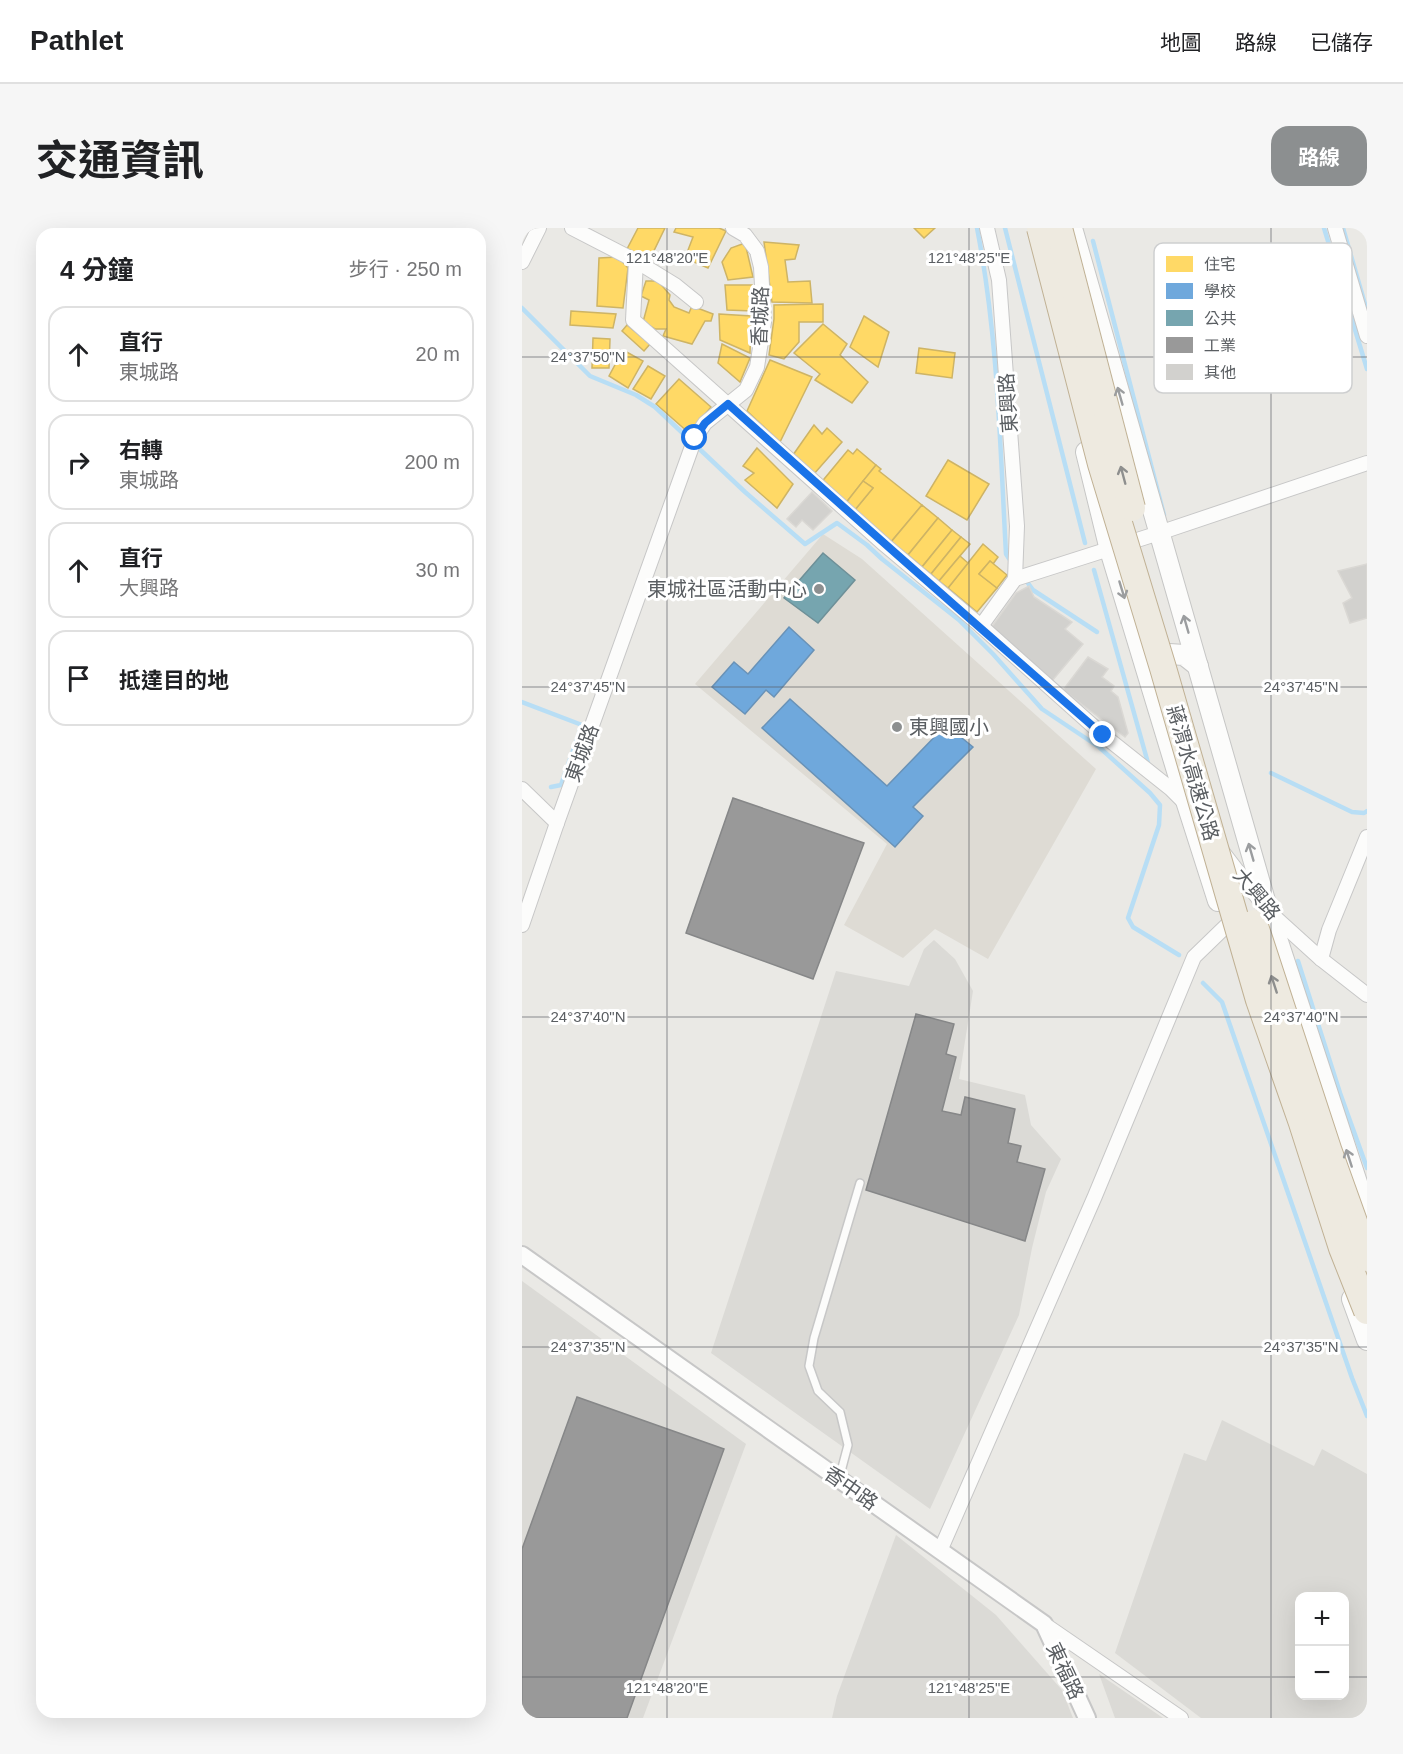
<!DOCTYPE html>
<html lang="zh-TW">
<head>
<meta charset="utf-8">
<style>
  body { margin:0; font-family:Arial,"Noto Sans TC",sans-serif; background:#f6f6f6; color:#202124 }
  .controls { position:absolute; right:18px; bottom:18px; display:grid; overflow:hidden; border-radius:12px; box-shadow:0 6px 24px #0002 }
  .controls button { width:54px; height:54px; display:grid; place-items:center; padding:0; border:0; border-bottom:2px solid #e0e0e0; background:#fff; color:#202124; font:30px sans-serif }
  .stop { position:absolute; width:18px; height:18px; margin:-14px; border:4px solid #1a73e8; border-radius:50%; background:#fff }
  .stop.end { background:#1a73e8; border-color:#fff; box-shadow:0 2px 6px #0008 }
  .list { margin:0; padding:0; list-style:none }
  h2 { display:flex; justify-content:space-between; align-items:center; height:78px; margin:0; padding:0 24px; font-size:26px }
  h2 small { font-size:20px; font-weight:400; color:#757577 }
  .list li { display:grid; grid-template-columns:39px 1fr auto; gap:18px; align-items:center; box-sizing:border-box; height:96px; margin:0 12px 12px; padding:0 12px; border:2px solid #e0e0e0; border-radius:18px }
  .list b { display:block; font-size:22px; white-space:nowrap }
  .list p { margin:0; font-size:20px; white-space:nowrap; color:#757577 }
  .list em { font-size:20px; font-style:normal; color:#757577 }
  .icon { flex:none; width:33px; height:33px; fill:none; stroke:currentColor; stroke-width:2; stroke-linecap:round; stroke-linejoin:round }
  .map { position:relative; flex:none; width:845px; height:1490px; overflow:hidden; border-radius:18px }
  header { display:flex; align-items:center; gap:36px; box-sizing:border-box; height:84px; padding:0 30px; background:#fff; border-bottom:2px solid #e0e0e0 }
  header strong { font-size:28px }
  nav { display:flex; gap:33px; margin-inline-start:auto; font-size:21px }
  .intro { display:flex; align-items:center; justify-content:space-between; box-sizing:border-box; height:144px; padding:0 36px }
  h1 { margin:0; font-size:42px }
  .button { padding:15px 27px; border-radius:18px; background:#8c8f90; color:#fff; font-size:21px; font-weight:700 }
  main { display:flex; gap:36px; padding:0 36px }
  aside { flex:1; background:#fff; border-radius:18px; box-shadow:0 6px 24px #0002 }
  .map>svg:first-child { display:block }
  .industrial { fill:#dbdad6; fill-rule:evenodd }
  .education { fill:#dedbd4 }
  .homes { fill:#ffd966; stroke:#ceb465; stroke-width:1.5 }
  .schools { fill:#6fa8dc; stroke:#6992b7; stroke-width:1.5 }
  .public { fill:#76a5af; stroke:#6e9098; stroke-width:1.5 }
  .industry { fill:#999; stroke:#868788; stroke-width:1.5 }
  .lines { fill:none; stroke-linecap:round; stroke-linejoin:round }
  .stream { stroke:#b8def5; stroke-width:4.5 }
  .building { fill:#d2d1ce; stroke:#dad8d4; stroke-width:1.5 }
  .service-casing { stroke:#c7c7c7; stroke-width:10 }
  .minor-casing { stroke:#c7c7c7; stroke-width:16 }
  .tertiary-casing { stroke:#c7c7c7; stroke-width:20 }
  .secondary-casing { stroke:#c6c6c5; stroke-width:22 }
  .service { stroke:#fcfcfb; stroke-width:7 }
  .minor { stroke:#fcfcfb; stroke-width:14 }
  .tertiary { stroke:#fcfcfb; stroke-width:16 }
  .secondary { stroke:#fcfcfb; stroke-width:20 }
  .motorway-bridge-casing { stroke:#c0b194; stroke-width:28; stroke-linecap:butt }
  .motorway-bridge { stroke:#eeeae0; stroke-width:26 }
  .oneway { stroke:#9b9d9f }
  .oneway2 { stroke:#8e8f8e }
  .route { stroke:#1a73e8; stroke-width:8 }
  .ticks { fill:none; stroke:#5a5e62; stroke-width:1.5; stroke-opacity:0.45 }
  .poi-dot { fill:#8c8f90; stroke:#fff; stroke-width:2 }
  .labels { text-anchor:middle; stroke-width:6; stroke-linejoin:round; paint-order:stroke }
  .street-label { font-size:20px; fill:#5a5e62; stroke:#fff }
  .poi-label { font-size:20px; fill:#5a5e62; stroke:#fff; text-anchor:end }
  .key { fill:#fff; stroke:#cecfd0; stroke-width:1.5 }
  .key-label { font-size:16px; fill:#5a5e62 }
  .ticks-label { font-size:15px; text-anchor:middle; fill:#5a5e62; stroke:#fff; stroke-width:6; stroke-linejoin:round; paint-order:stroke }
</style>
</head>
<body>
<header>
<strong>Pathlet</strong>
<nav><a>地圖</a><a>路線</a><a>已儲存</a></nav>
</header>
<div class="intro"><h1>交通資訊</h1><a class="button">路線</a></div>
<main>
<aside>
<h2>4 分鐘<small>步行 · 250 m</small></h2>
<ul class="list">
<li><svg class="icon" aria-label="ahead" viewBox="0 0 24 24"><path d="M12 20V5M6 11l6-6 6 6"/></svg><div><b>直行</b><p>東城路</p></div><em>20 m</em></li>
<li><svg class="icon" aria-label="right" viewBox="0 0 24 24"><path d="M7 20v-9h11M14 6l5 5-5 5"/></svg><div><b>右轉</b><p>東城路</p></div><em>200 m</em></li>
<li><svg class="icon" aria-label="ahead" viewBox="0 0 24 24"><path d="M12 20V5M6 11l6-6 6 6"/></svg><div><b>直行</b><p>大興路</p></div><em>30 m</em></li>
<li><svg class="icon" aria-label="arrive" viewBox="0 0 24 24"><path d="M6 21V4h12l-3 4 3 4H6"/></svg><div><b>抵達目的地</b></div></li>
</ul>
</aside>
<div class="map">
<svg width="845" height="1490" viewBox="0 0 845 1490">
  <rect width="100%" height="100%" fill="#eae9e5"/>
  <g class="industrial">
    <polygon points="412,712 433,731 451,763 437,851 503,867 509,897 539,931 524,964 510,1020 497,1087 408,1281 189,1125 314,743 387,758 402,721"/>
    <polygon points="0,1053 224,1216 121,1490 0,1490"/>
    <path d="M 700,1192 L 792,1238 L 800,1221 L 845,1246 L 845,1476 L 840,1490 L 679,1490 L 593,1425 L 662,1225 L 684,1233 ZM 778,1368 L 822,1368 L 822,1468 L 778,1468 Z"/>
    <polygon points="374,1307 474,1387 540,1462 551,1490 310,1490 315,1468"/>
    <polygon points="577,1446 641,1490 593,1490"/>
  </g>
  <polygon class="education" points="301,306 340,331 574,541 466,731 413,701 381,730 322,697 365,616 173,456"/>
  <g class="homes">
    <polygon points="116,0 143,0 126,35 104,23"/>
    <polygon points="154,0 197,0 204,3 186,40 163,30 171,9 152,4"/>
    <polygon points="392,0 413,0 402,10"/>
    <polygon points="242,14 277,17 273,31 263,32 266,54 288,53 290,75 250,74"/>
    <polygon points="223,15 231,49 206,52 200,34 209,20"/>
    <polygon points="96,29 106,40 101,80 75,78 77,30"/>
    <polygon points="124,53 136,53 148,67 147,72 152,79 167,85 170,78 191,86 189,93 183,93 170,116 141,108 144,101 133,101 121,94 127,72 119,68"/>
    <polygon points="203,57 230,57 231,83 205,82"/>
    <polygon points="301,76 301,94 277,94 277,114 262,131 247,127 252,91 252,77"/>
    <polygon points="49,83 94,86 91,100 48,97"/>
    <polygon points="197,86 229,88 228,125 198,112"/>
    <polygon points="342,88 367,104 356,139 328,119"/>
    <polygon points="301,96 325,116 318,127 346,154 330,175 293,152 298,146 272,125"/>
    <polygon points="105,97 128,116 122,123 100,103"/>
    <polygon points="71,110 88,111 87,140 70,140"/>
    <polygon points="200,116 228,130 218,154 196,135"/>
    <polygon points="397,120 433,125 430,150 394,145"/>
    <polygon points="101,122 121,133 106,160 87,148"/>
    <polygon points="248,132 290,149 258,214 225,183"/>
    <polygon points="126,138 143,148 129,171 111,161"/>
    <polygon points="157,151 189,179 167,205 134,176"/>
    <polygon points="292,197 300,206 305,200 320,214 292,246 271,227"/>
    <polygon points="235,220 271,256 255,280 223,252 232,245 221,238"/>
    <polygon points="335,221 354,237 323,276 298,256 326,222 331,226"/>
    <polygon points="426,232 467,256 445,292 404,268"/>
    <polygon points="354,237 359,241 357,243 400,277 369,314 332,283 351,260 341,253"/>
    <polygon points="341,253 351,260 332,283 323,276"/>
    <polygon points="400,277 416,290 386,327 369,314"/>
    <polygon points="416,290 430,302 400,339 386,327"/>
    <polygon points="430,302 439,309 409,346 400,339"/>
    <polygon points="439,309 448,316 417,353 409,346"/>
    <polygon points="461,316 476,329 471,336 468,333 457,346 475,360 455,384 426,360"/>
    <polygon points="438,328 446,335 426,360 417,353"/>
    <polygon points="468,333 485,347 475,360 457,346"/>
  </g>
  <g class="schools">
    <polygon points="267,399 292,422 252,469 244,462 223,486 190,459 212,434 226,446"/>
    <polygon points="268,471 365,558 424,497 451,519 391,579 401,588 373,619 240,500"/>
  </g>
  <polygon class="public" points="301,325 333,352 296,395 262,370"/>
  <g class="industry">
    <polygon points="211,570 342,615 291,751 164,705"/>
    <polygon points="394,786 432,796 424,826 434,829 420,883 439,887 443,869 493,881 486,915 499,918 495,934 523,941 503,1013 344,962"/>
    <polygon points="55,1169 202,1221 105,1490 0,1490 0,1321"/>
  </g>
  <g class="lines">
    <g class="stream">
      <path d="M 455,0 C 476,107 478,217 484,326 L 490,335"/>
      <polyline points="483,0 563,315"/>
      <polyline points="802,0 845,141"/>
      <polyline points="821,0 845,83"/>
      <polyline points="571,13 642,287"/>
      <polyline points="0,80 68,148 114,167 133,179 223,264 283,316 315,295 345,317 360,331 437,392 471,426 520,481 577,519 628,565 638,577 637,597 606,690 611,699 657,727"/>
      <polyline points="572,342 626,535"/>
      <polyline points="503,351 511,362 575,404"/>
      <polyline points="0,474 60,497 39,557 29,559"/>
      <polyline points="749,545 830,584 842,585 845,583"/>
      <polyline points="776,733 818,865 845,940"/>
      <polyline points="681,755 700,774 830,1150 845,1188"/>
    </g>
  </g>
  <g class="building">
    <polygon points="290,264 310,283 291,302 280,292 274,299 265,291"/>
    <polygon points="845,336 845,390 828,395 821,375 830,370 816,343"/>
    <polygon points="507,358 512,369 550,394 543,401 561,416 530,453 469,400 494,365"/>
    <polygon points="566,429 586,441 580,449 592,458 589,463 596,469 606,505 603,509 541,462"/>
  </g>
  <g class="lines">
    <defs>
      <polyline id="service" points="317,1251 326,1217 318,1184 296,1163 287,1138 292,1110 338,955"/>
      <g id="minor">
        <polyline points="50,0 114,33 111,92 363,317 459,398 581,507 649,561 663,575"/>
        <polyline points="465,0 477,52 495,298 493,351"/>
        <polyline points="813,0 845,108"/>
        <polyline points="114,33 153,57 174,74"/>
        <polyline points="0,34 17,0"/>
        <polyline points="459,398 493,351 637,305 845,235"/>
        <polyline points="0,561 35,595"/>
        <polyline points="700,623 746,683 799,731 845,767"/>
        <polyline points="0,697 35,595 173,210 183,195 224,162 235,139 242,94 239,39 235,23 223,7 211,0"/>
        <polyline points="799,731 807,702 845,609"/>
        <polyline points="418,1323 573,968 672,729 704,698"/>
        <polyline points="522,1396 659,1490"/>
      </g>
      <polyline id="tertiary" points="0,1027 522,1396 565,1490"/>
      <g id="secondary">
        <polyline points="550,0 746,683 845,985"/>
        <polyline points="564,224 588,322 665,576 696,673"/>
        <polyline points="632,441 635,436 647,426 662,427 676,438"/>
        <polyline points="830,1071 845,1112"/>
      </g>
    </defs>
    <use href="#service" class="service-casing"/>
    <use href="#minor" class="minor-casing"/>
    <use href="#tertiary" class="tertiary-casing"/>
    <use href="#secondary" class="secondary-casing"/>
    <use href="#service" class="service"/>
    <use href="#minor" class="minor"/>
    <use href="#tertiary" class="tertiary"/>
    <use href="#secondary" class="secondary"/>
    <defs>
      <g id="motorway-bridge">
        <polyline points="518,0 579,236 641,440 737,772 780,895 820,1020 845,1083"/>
        <polyline points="537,0 610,280"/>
        <polyline points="732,695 807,924 845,1030"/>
      </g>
    </defs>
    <use href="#motorway-bridge" class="motorway-bridge-casing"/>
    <use href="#motorway-bridge" class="motorway-bridge"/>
  </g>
  <defs><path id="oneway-shaft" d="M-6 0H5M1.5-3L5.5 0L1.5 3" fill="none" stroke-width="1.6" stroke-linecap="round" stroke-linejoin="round" transform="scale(1.5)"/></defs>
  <g class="oneway">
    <use href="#oneway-shaft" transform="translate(598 168) rotate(-106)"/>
    <use href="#oneway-shaft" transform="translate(600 362) rotate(73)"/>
    <use href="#oneway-shaft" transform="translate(664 396) rotate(-106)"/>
    <use href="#oneway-shaft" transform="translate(729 624) rotate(-106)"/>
    <use href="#oneway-shaft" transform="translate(827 930) rotate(-108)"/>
  </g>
  <g class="oneway2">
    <use href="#oneway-shaft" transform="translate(601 247) rotate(-105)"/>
    <use href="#oneway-shaft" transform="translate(752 756) rotate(-108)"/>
  </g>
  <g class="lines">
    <path class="route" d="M 173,210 L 183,195 L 206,176 C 330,287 455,398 581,507"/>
  </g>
  <path class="ticks" d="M 145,0 L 145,1490M 447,0 L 447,1490M 749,0 L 749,1490M 0,129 L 845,129M 0,459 L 845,459M 0,789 L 845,789M 0,1119 L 845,1119M 0,1449 L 778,1449M 822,1449 L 845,1449"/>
  <g class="poi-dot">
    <circle cx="297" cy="361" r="6"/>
    <circle cx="375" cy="499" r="6"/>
  </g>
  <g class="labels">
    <g class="street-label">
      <text transform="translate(238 88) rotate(-88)" y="7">香城路</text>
      <text transform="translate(486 175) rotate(-94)" y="7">東興路</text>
      <text transform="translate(60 525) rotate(-70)" y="7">東城路</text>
      <text transform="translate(671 545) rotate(74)" y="7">蔣渭水高速公路</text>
      <text transform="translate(735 666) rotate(50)" y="7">大興路</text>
      <text transform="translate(329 1260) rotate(35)" y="7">香中路</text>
      <text transform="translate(543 1443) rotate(65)" y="7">東福路</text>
    </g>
    <g class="poi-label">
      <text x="285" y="368">東城社區活動中心</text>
      <text x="387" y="506" text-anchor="start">東興國小</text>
    </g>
  </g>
  <rect x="632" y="15" width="198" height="150" rx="9" class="key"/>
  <rect x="644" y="28" width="27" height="16" fill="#ffd966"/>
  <rect x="644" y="55" width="27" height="16" fill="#6fa8dc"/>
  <rect x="644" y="82" width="27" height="16" fill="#76a5af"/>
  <rect x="644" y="109" width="27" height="16" fill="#999"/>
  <rect x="644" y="136" width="27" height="16" fill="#d2d1ce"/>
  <g class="key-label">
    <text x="682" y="42">住宅</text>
    <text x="682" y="69">學校</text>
    <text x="682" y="96">公共</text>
    <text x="682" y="123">工業</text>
    <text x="682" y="150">其他</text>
  </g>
  <g class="ticks-label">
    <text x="145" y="35">121°48'20"E</text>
    <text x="447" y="35">121°48'25"E</text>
    <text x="66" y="134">24°37'50"N</text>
    <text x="66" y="464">24°37'45"N</text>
    <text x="779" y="464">24°37'45"N</text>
    <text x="66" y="794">24°37'40"N</text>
    <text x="779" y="794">24°37'40"N</text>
    <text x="66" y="1124">24°37'35"N</text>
    <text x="779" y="1124">24°37'35"N</text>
    <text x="145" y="1465">121°48'20"E</text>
    <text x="447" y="1465">121°48'25"E</text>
  </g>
</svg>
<div class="controls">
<button>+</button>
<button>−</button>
</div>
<div class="stop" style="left:173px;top:210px"></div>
<div class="stop end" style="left:581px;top:507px"></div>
</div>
</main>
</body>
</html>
